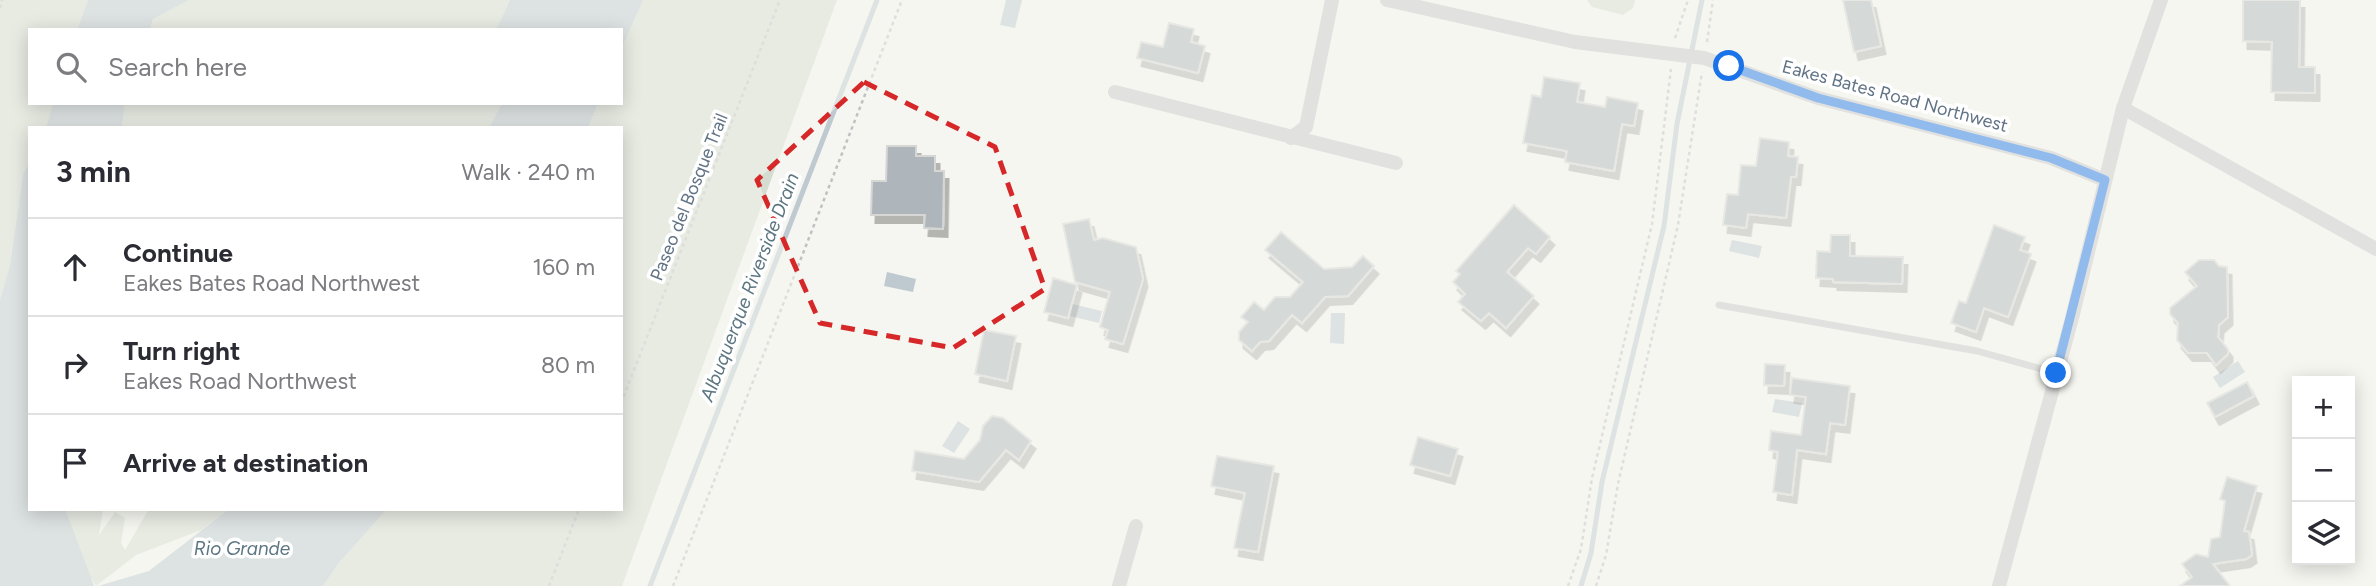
<!DOCTYPE html>
<html lang="en">
<head>
<meta charset="utf-8">
<style>
  body { margin:0; font-family:Figtree,sans-serif; background:#f2f2f3; color:#2b2b33 }
  .controls { position:absolute; right:21px; bottom:21px; display:grid; overflow:hidden; border-radius:0px; box-shadow:0 4px 18px #0003 }
  .controls button { width:63px; height:63px; display:grid; place-items:center; padding:0; border:0; border-bottom:2px solid #e1e1e2; background:#fff; color:#2b2b33; font:35px sans-serif }
  .stop { position:absolute; width:21px; height:21px; margin:-16px; border:5px solid #1a73e8; border-radius:50%; background:#fff }
  .stop.end { background:#1a73e8; border-color:#fff; box-shadow:0 2px 7px #0008 }
  .list { margin:0; padding:0; list-style:none }
  h2 { display:flex; justify-content:space-between; align-items:center; height:91px; margin:0; padding:0 28px; font-size:30px }
  h2 small { font-size:23px; font-weight:400; color:#7c7c81 }
  .list li { display:grid; grid-template-columns:46px 1fr auto; gap:21px; align-items:center; box-sizing:border-box; height:98px; padding:0 28px; border-top:2px solid #e1e1e2 }
  .list b { display:block; font-size:26px; white-space:nowrap }
  .list p { margin:0; font-size:23px; white-space:nowrap; color:#7c7c81 }
  .list em { font-size:23px; font-style:normal; color:#7c7c81 }
  .icon { flex:none; width:38px; height:38px; fill:none; stroke:currentColor; stroke-width:2; stroke-linecap:round; stroke-linejoin:round }
  .map { position:relative; flex:none; width:2376px; height:586px; overflow:hidden }
  .search { position:absolute; background:#fff; box-shadow:0 4px 18px #0003; left:28px; top:28px; width:595px; height:77px; display:flex; align-items:center; gap:18px; box-sizing:border-box; padding:0 24px; border-radius:0px; color:#7c7c81; font-size:26px }
  .panel { position:absolute; background:#fff; box-shadow:0 4px 18px #0003; left:28px; top:126px; width:595px; height:385px; border-radius:0px }
  .map>svg:first-child { display:block }
  .green { fill:#d5ddd1 }
  .water { fill:#bfcad0 }
  .lines { fill:none; stroke-linecap:round; stroke-linejoin:round }
  .stream { stroke:#bfcad0; stroke-width:5 }
  .building { fill:#aeb6bb; stroke:#d6d6d4; stroke-width:2; filter:url(#shadow) }
  .path { stroke:#c0c1c3; stroke-width:2.5; stroke-dasharray:3.5 3.5; stroke-linecap:butt }
  .lane { stroke:#c7cacd; stroke-width:7 }
  .street { stroke:#c7cacd; stroke-width:14 }
  .route { stroke:#1a73e8; stroke-width:9 }
  .marked { fill:none; stroke:#d62828; stroke-width:5; stroke-dasharray:14 9; stroke-linejoin:round }
  .labels { text-anchor:middle; stroke-width:7; stroke-linejoin:round; paint-order:stroke }
  .street-label { font-size:18px; fill:#617385; stroke:#fff }
  .water-label { font-size:19px; font-style:italic; fill:#5c7682; stroke:#fff }
</style>
</head>
<body>
<div class="map">
<svg width="2376" height="586" viewBox="0 0 2376 586">
  <defs>
    <filter id="shadow"><feDropShadow dx="4.5" dy="8" stdDeviation="0" flood-color="#0004"/></filter>
  </defs>
  <rect width="100%" height="100%" fill="#f5f5f1"/>
  <g class="green">
    <polygon points="0,0 88,0 77,30 30,30 30,103 53,103 46,128 30,128 30,161 23,174 10,265 0,300"/>
    <polygon points="189,0 510,0 496,30 150,30 153,19"/>
    <polygon points="643,0 837,0 622,586 323,586 338,564 387,509 621,509 621,128 588,128 598,103 621,103 621,50"/>
    <polygon points="1587,0 1635,0 1633,8 1623,15 1592,7"/>
    <polygon points="125,103 502,103 489,128 122,128"/>
    <polygon points="65,509 103,509 99,535 115,512 125,518 121,543 125,550 149,509 229,509 201,530 136,555 96,586 86,570"/>
  </g>
  <g class="water">
    <polygon points="88,0 189,0 153,19 150,30 77,30"/>
    <polygon points="510,0 643,0 621,50 621,30 496,30"/>
    <polygon points="1006,0 1022,0 1015,28 1000,25"/>
    <polygon points="53,103 125,103 122,128 46,128"/>
    <polygon points="502,103 598,103 588,128 489,128"/>
    <polygon points="30,161 30,509 65,509 94,586 0,586 0,300 10,265 23,174"/>
    <polygon points="1732,240 1762,246 1759,258 1729,251"/>
    <polygon points="887,272 916,279 913,292 884,286"/>
    <polygon points="1072,304 1102,311 1099,323 1070,316"/>
    <polygon points="1331,313 1345,313 1344,344 1330,343"/>
    <polygon points="2238,361 2245,372 2220,388 2213,377"/>
    <polygon points="1775,399 1802,403 1799,417 1772,412"/>
    <polygon points="958,421 970,429 954,453 942,446"/>
    <polygon points="229,509 387,509 338,564 323,586 98,586 149,571"/>
  </g>
  <g class="lines">
    <g class="stream">
      <polyline points="650,586 877,0"/>
      <polyline points="1581,586 1591,553 1602,482 1664,226 1677,124 1702,0"/>
    </g>
  </g>
  <g class="building">
    <polygon points="1843,0 1871,0 1881,46 1854,52"/>
    <polygon points="2243,0 2300,0 2299,67 2315,67 2315,93 2271,92 2272,42 2243,41"/>
    <polygon points="1169,23 1194,29 1191,42 1205,46 1198,73 1137,58 1141,42 1163,47"/>
    <polygon points="1544,77 1580,83 1577,102 1605,107 1607,97 1638,103 1634,126 1622,124 1614,171 1565,162 1567,151 1523,143 1532,95 1541,97"/>
    <polygon points="1760,138 1789,142 1788,156 1798,157 1796,177 1791,177 1786,218 1748,214 1746,228 1723,225 1727,194 1738,195 1741,165 1756,166"/>
    <polygon points="887,146 916,146 916,156 935,156 935,171 944,171 943,229 924,228 925,215 871,215 872,181 886,181"/>
    <polygon points="1514,205 1550,237 1536,254 1528,248 1507,272 1534,296 1506,328 1489,313 1481,321 1458,302 1465,294 1453,282 1460,274 1456,271"/>
    <polygon points="1089,219 1094,240 1103,238 1136,247 1143,279 1123,344 1105,339 1108,330 1100,327 1110,292 1075,282 1063,224"/>
    <polygon points="1994,225 2025,237 2020,250 2031,254 2008,317 1984,308 1976,332 1951,323 1959,301 1966,303"/>
    <polygon points="1281,232 1324,269 1352,267 1363,256 1374,266 1348,296 1325,297 1302,323 1292,315 1269,341 1260,342 1252,351 1239,340 1239,332 1248,322 1241,317 1254,302 1264,310 1275,297 1290,297 1303,282 1265,250"/>
    <polygon points="1831,235 1850,235 1850,256 1903,257 1902,284 1833,282 1833,279 1816,278 1817,251 1830,252"/>
    <polygon points="2199,260 2214,260 2219,266 2227,267 2228,317 2219,325 2218,337 2228,349 2228,354 2216,365 2207,353 2188,353 2177,340 2178,323 2170,314 2170,308 2197,286 2185,272"/>
    <polygon points="1053,278 1077,285 1068,318 1044,312"/>
    <polygon points="984,330 1016,336 1007,381 975,374"/>
    <polygon points="1765,364 1785,365 1784,386 1764,385"/>
    <polygon points="1792,378 1850,386 1845,425 1830,423 1826,454 1797,450 1792,495 1773,492 1778,452 1769,450 1771,431 1801,435 1806,397 1790,395"/>
    <polygon points="2247,382 2254,396 2215,417 2207,403"/>
    <polygon points="992,416 1003,418 1031,441 1019,460 1006,450 979,482 912,471 915,451 964,459 980,440 983,426"/>
    <polygon points="1418,437 1458,449 1450,476 1410,465"/>
    <polygon points="1217,456 1274,466 1258,552 1234,548 1245,493 1211,486"/>
    <polygon points="2227,477 2257,486 2244,531 2249,532 2252,555 2246,559 2213,564 2230,586 2180,586 2192,577 2182,564 2196,554 2208,557 2211,539 2220,537 2225,501 2220,499"/>
  </g>
  <g class="lines">
    <g class="path">
      <polyline points="0,8 2,0"/>
      <polyline points="1675,38 1688,0"/>
      <polyline points="1707,42 1713,0"/>
      <polyline points="621,403 780,0"/>
      <polyline points="549,586 579,509"/>
      <polyline points="673,586 902,0"/>
      <polyline points="1568,586 1581,549 1592,478 1652,224 1671,69"/>
      <polyline points="1596,586 1606,555 1618,484 1678,225 1702,72"/>
    </g>
    <polyline class="lane" points="1719,305 1977,351 2056,373"/>
    <g class="street">
      <polyline points="1387,0 1575,42 1704,58 1818,98 2051,158 2105,180"/>
      <polyline points="1115,92 1396,163"/>
      <polyline points="2123,108 2376,249"/>
      <polyline points="1291,138 1306,127 1332,0"/>
      <polyline points="1119,586 1136,526"/>
      <polyline points="1999,586 2072,318 2123,108 2161,0"/>
    </g>
  </g>
  <g class="lines">
    <polyline class="route" points="1729,66 1818,98 2051,158 2105,180 2056,373"/>
  </g>
  <path d="M0 0H2376V586H0ZM 864,82 L 995,147 L 1045,289 L 953,348 L 820,323 L 757,180 Z" fill="#f5f5f1" fill-opacity=".55" fill-rule="evenodd"/>
  <path class="marked" d="M 864,82 L 995,147 L 1045,289 L 953,348 L 820,323 L 757,180 Z"/>
  <g class="labels">
    <g class="street-label">
      <text transform="translate(1895 96) rotate(15)" y="6">Eakes Bates Road Northwest</text>
      <text transform="translate(689 197) rotate(-68)" y="6">Paseo del Bosque Trail</text>
    </g>
    <g class="water-label">
      <text transform="translate(749 287) rotate(-69)" y="7">Albuquerque Riverside Drain</text>
      <text x="242" y="555">Rio Grande</text>
    </g>
  </g>
</svg>
<div class="controls">
<button>+</button>
<button>−</button>
<button><svg class="icon" aria-label="layers" viewBox="0 0 24 24"><path d="M12 4l9 5-9 5-9-5zM3 14l9 5 9-5"/></svg></button>
</div>
<div class="stop" style="left:1729px;top:66px"></div>
<div class="stop end" style="left:2056px;top:373px"></div>
<div class="search"><svg class="icon" aria-label="search" viewBox="0 0 24 24"><circle cx="10" cy="10" r="6"/><path d="M15 15l6 6"/></svg>Search here</div>
<section class="panel">
<h2>3 min<small>Walk · 240 m</small></h2>
<ul class="list">
<li><svg class="icon" aria-label="ahead" viewBox="0 0 24 24"><path d="M12 20V5M6 11l6-6 6 6"/></svg><div><b>Continue</b><p>Eakes Bates Road Northwest</p></div><em>160 m</em></li>
<li><svg class="icon" aria-label="right" viewBox="0 0 24 24"><path d="M7 20v-9h11M14 6l5 5-5 5"/></svg><div><b>Turn right</b><p>Eakes Road Northwest</p></div><em>80 m</em></li>
<li><svg class="icon" aria-label="arrive" viewBox="0 0 24 24"><path d="M6 21V4h12l-3 4 3 4H6"/></svg><div><b>Arrive at destination</b></div></li>
</ul>
</section>
</div>
</body>
</html>
